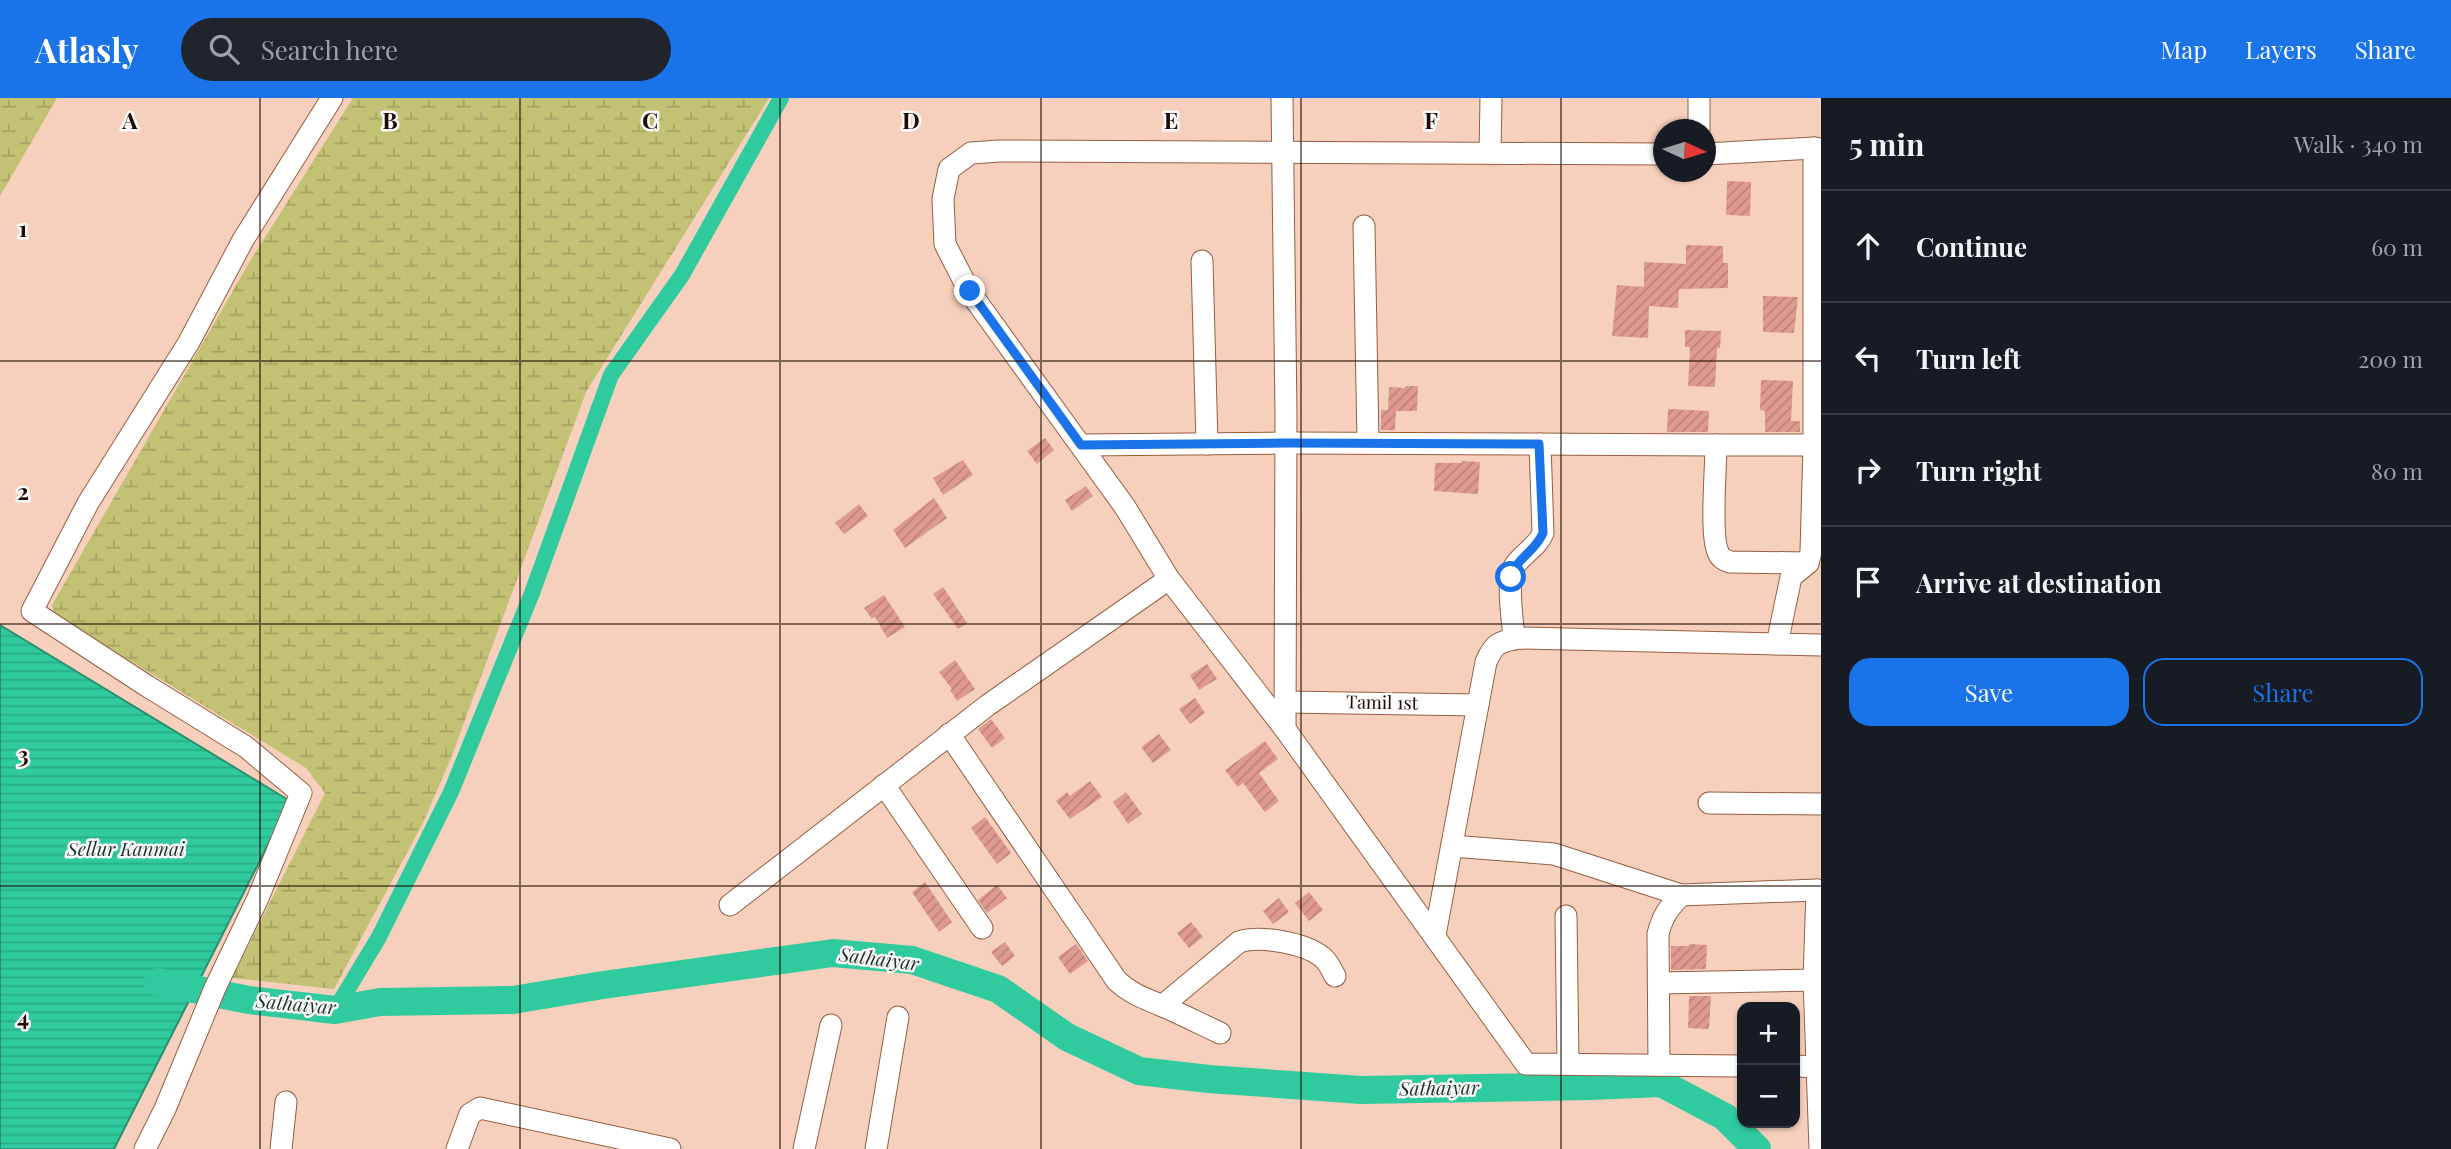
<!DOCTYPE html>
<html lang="en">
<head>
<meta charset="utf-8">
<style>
  body { margin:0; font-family:"Playfair Display",serif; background:#20242c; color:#f1f3f6 }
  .controls { position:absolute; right:21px; bottom:21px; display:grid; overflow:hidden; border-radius:14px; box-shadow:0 2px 5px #0004 }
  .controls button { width:63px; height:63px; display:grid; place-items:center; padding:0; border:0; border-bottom:2px solid #363941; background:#171b24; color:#f1f3f6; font:35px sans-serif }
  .compass { position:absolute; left:1653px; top:21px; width:63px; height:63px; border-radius:50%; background:#171b24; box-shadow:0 2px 5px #0004; rotate:94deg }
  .stop { position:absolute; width:21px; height:21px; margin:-16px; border:5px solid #1a73e8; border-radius:50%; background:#fff }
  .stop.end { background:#1a73e8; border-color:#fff; box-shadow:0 2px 7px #0008 }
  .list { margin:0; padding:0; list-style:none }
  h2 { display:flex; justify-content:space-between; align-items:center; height:91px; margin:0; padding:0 28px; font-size:30px }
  h2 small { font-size:23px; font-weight:400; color:#9ea1a6 }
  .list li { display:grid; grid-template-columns:46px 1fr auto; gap:21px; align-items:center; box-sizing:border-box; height:112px; padding:0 28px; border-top:2px solid #363941 }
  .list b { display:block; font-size:26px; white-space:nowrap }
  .list em { font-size:23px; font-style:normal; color:#9ea1a6 }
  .actions { display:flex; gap:14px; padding:21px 28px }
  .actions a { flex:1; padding:16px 0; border:2px solid #1a73e8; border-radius:21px; text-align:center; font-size:24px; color:#1a73e8 }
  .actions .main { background:#1a73e8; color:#fff }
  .icon { flex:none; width:38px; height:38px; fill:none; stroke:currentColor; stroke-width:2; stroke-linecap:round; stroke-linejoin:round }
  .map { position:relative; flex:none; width:1821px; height:1051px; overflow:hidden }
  header { display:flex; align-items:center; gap:42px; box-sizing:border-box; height:98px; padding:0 35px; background:#1a73e8; color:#fff }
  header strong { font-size:33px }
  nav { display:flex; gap:38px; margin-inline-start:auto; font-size:24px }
  .search { width:490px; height:63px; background:#20242c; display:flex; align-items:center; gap:18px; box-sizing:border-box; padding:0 24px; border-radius:38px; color:#9ea1a6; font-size:26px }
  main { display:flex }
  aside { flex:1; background:#171b24 }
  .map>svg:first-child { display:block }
  .wetland { fill:url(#wetland-marsh) }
  .water { fill:url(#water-rules); stroke:#2a916f; stroke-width:2 }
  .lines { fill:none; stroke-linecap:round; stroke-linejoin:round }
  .canal { stroke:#2fcb9e; stroke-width:16 }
  .river { stroke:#2fcb9e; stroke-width:28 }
  .building { fill:url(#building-hatch) }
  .minor-casing { stroke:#955e41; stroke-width:23 }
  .minor { stroke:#fff; stroke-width:21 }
  .route { stroke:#1a73e8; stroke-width:9 }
  .grid { fill:none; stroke:#200b02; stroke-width:2; stroke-opacity:0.55 }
  .labels { text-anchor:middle; stroke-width:5; stroke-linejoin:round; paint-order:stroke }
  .street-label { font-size:18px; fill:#200b02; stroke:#fafafa }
  .water-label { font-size:19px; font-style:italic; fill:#1c332b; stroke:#fafafa }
  .grid-label { font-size:23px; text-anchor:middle; font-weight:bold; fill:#200b02; stroke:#fafafa; stroke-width:5; stroke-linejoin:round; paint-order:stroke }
</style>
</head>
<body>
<header>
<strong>Atlasly</strong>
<div class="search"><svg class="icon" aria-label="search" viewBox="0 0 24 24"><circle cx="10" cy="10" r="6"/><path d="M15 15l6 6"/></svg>Search here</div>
<nav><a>Map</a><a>Layers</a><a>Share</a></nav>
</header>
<main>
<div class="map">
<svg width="1821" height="1051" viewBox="0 0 1821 1051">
  <defs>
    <pattern id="wetland-marsh" width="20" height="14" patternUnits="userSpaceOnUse" patternTransform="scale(1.75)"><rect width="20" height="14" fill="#c2c174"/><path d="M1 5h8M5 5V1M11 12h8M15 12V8" fill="none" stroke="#a6a463"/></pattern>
    <pattern id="water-rules" width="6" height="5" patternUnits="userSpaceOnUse" patternTransform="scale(1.75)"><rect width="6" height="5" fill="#2fcb9e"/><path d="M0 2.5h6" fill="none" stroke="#29ad86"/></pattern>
    <pattern id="building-hatch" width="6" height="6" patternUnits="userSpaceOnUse" patternTransform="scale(1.75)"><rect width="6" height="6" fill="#de9a90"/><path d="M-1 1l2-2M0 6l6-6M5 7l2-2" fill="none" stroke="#be837b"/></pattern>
  </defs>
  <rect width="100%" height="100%" fill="#f7d0bd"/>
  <g class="wetland">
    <polygon points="0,0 57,0 0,98"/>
    <polygon points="353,0 769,0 586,294 451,660 423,725 334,891 232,880 325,695 306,670 54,516 52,507 250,163"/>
  </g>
  <polygon class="water" points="0,527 290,703 114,1051 0,1051"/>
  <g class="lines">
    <polyline class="canal" points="335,912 379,839 451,694 532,495 611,277 682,177 781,0"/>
    <polyline class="river" points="158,884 249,902 335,912 380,904 513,902 603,887 833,855 912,862 998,891 1067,939 1139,973 1209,981 1361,992 1591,988 1661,985 1725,1019 1757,1051"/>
  </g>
  <g class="building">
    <polygon points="1727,83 1751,84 1750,118 1726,117"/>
    <polygon points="1686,147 1723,148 1723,165 1728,165 1728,190 1679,191 1678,210 1649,208 1648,240 1612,238 1617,187 1644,189 1644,164 1686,166"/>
    <polygon points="1763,198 1798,199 1794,235 1763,234"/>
    <polygon points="1685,232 1721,233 1720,250 1717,250 1715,289 1688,288 1690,249 1685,249"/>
    <polygon points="1761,282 1793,283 1791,323 1800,323 1800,334 1765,334 1765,313 1760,312"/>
    <polygon points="1405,288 1418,288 1417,313 1396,313 1395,332 1381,332 1381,312 1388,312 1389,289 1405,290"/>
    <polygon points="1668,311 1709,313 1708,334 1667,334"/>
    <polygon points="1045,340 1054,352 1037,366 1027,353"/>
    <polygon points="963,362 973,377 943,397 933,380"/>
    <polygon points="1462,363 1480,364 1478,396 1434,393 1435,365 1462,365"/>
    <polygon points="1086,388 1093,398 1072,413 1065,402"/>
    <polygon points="934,400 947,420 905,450 893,432"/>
    <polygon points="859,406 868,418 844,436 835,425"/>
    <polygon points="943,489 967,525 958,531 933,496"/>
    <polygon points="884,497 905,529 887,540 875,519 872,521 864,510"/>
    <polygon points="955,562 975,591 957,603 950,592 952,591 939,574"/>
    <polygon points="1207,566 1217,581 1199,592 1190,577"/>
    <polygon points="1195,600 1205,615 1190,626 1179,611"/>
    <polygon points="991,621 1005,640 992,650 978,631"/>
    <polygon points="1159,636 1171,652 1153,665 1141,649"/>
    <polygon points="1265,643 1278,661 1259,675 1279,703 1265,714 1243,685 1238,689 1225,672"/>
    <polygon points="1090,683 1102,699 1070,721 1056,703 1067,694 1070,698"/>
    <polygon points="1126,694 1142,716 1128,726 1113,704"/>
    <polygon points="985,719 1011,755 997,766 971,730"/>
    <polygon points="925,784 952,824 939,834 912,794"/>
    <polygon points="997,787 1007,800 987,815 978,802"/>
    <polygon points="1309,794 1323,812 1309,823 1295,805"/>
    <polygon points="1279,800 1289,814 1273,826 1263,813"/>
    <polygon points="1191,824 1203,839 1189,850 1177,835"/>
    <polygon points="1005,844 1015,858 1002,868 991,854"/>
    <polygon points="1076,846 1088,863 1070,876 1058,859"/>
    <polygon points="1689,846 1707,847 1706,871 1671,872 1671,848 1689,848"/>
    <polygon points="1689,898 1711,898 1709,931 1688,930"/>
  </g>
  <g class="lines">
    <defs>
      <g id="minor">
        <polyline points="1282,0 1286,317 1285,631"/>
        <polyline points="1699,0 1699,32"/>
        <polyline points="1821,51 1814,50 1814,347 1811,454 1808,465 1791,479 1777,546 1821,547"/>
        <polyline points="1490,55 1491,0"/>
        <polyline points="1664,56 999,53 971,55 949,71 943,101 945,146 969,193 1125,409 1169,481 1285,631 1526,966 1742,968"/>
        <polyline points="1706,56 1814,50"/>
        <polyline points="1364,128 1368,345"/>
        <polyline points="1202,163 1207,346"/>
        <path d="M 1081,347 L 1286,345 L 1716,347 C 1716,370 1710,437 1718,454 C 1720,460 1724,462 1730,464 L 1808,465"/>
        <polyline points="1716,347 1821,347"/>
        <path d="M 1514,541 C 1513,523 1506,485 1514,469 C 1521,456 1537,450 1543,435 L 1540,346"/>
        <polyline points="1285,604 1478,607"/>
        <path d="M 949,636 L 1117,883 C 1132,897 1147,901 1165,909 C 1183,917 1201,926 1220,935"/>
        <polyline points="884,687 982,830"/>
        <polyline points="1709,705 1821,706"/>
        <polyline points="1452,748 1554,756 1681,797"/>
        <polyline points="730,807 988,607 1169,481"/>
        <polyline points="1566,818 1568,966"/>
        <path d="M 1435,837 L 1486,564 C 1494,545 1499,544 1519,540 L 1777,546"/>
        <polyline points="1659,885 1814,882"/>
        <path d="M 1162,908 L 1239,844 C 1260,837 1305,845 1322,859 C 1328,863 1331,871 1335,878"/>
        <path d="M 1659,967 L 1658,836 C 1663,817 1668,811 1681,797 L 1817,792"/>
        <polyline points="1795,968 1817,969"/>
        <polyline points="145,1051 165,1011 215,890 258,800 301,695 246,649 147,588 32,513 88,405 189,244 243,142 332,0"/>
        <polyline points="281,1051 286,1004"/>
        <polyline points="457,1051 470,1016 480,1010 670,1051"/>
        <polyline points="804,1051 831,927"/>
        <polyline points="876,1051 898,919"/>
        <polyline points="1820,1051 1814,882 1817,792 1821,793"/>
      </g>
    </defs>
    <use href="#minor" class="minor-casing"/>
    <use href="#minor" class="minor"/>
  </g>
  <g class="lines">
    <path class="route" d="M 970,193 L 1081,347 L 1286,345 L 1539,346 L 1543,435 C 1535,454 1518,458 1511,479"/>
  </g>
  <path class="grid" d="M 260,0 L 260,1051M 520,0 L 520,1051M 780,0 L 780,1051M 1041,0 L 1041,1051M 1301,0 L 1301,1051M 1561,0 L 1561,1051M 0,263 L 1821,263M 0,526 L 1821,526M 0,788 L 1821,788"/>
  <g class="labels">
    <g class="street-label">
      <text transform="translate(1382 605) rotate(1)" y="6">Tamil 1st</text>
    </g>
    <g class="water-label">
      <text x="126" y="758">Sellur Kanmai</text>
      <text transform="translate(879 861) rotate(7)" y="7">Sathaiyar</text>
      <text transform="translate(296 906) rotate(5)" y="7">Sathaiyar</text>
      <text transform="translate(1439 990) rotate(-1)" y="7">Sathaiyar</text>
    </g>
  </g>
  <g class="grid-label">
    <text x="130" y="31">A</text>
    <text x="390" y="31">B</text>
    <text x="650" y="31">C</text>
    <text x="911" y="31">D</text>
    <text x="1171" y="31">E</text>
    <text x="1431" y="31">F</text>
    <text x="23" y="139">1</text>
    <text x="23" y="402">2</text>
    <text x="23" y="665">3</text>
    <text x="23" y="928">4</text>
  </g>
</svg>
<div class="controls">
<button>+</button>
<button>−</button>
</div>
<svg class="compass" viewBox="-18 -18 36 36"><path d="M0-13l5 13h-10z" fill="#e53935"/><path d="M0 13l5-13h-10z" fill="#9ea1a6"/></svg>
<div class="stop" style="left:1511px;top:479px"></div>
<div class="stop end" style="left:970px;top:193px"></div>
</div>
<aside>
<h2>5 min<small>Walk · 340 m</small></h2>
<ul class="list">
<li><svg class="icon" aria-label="ahead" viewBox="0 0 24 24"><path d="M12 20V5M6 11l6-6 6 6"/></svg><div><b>Continue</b></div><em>60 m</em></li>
<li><svg class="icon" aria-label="left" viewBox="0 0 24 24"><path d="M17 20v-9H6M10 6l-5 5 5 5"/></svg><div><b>Turn left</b></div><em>200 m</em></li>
<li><svg class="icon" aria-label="right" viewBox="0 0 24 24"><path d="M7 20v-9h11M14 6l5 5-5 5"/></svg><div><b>Turn right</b></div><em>80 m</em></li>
<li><svg class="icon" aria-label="arrive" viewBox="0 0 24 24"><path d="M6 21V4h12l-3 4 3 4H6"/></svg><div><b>Arrive at destination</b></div></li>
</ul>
<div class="actions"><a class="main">Save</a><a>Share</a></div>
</aside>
</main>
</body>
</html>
